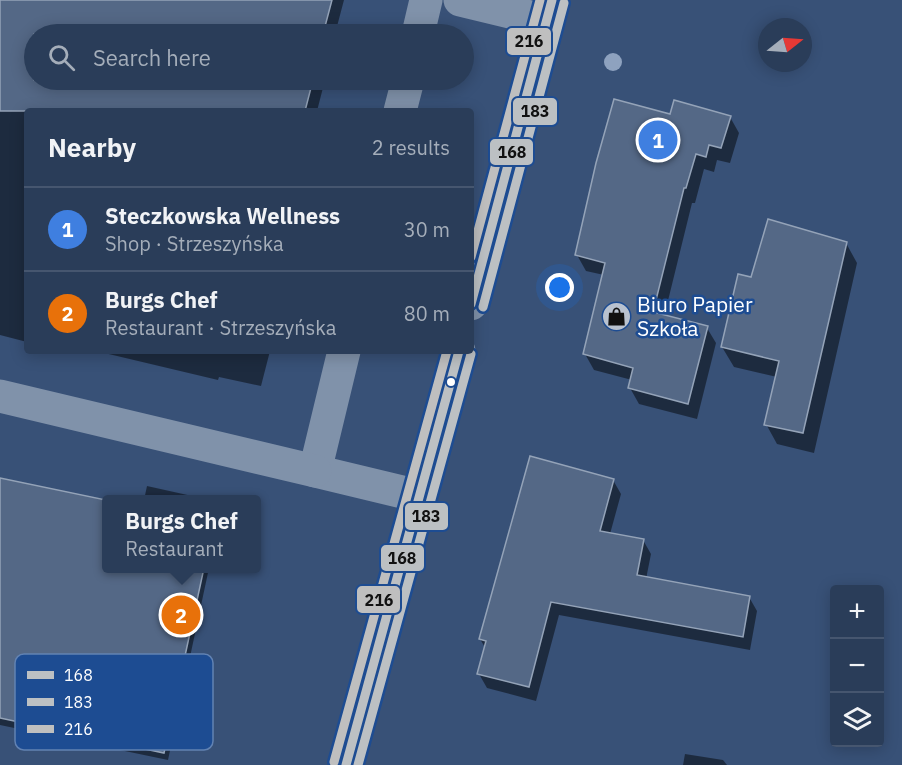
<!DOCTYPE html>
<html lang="en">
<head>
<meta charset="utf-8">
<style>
  body { margin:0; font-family:"IBM Plex Sans",sans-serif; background:#364862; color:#f1f3f6 }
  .controls { position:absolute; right:18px; bottom:18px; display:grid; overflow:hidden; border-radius:6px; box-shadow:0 3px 15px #0003 }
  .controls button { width:54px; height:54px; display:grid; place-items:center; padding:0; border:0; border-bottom:2px solid #46566f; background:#2a3d59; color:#f1f3f6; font:30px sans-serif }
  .compass { position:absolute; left:758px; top:18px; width:54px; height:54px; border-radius:50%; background:#2a3d59; box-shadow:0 3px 15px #0003; rotate:73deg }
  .you { position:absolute; left:560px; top:288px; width:21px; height:21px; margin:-15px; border:4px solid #fff; border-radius:50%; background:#1a73e8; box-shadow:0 0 0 9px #1a73e833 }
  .badge { display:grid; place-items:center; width:39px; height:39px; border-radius:50%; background:#d6ab8b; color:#fff; font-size:20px; font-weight:700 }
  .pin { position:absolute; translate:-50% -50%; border:3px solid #fff; box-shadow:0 2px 6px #0006 }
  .popup { position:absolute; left:102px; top:495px; width:159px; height:78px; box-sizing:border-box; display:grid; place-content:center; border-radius:6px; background:#2a3d59; filter:drop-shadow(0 2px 4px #0005); font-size:20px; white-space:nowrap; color:#a5aeba }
  .popup b { font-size:22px; color:#f1f3f6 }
  .popup::after { content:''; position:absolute; left:50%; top:100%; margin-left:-12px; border:12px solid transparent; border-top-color:#2a3d59 }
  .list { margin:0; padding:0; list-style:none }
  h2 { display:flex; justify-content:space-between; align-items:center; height:78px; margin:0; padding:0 24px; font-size:26px }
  h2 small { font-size:20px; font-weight:400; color:#a5aeba }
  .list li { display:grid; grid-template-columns:39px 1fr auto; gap:18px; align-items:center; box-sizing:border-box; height:84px; padding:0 24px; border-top:2px solid #46566f }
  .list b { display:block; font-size:22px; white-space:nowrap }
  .list p { margin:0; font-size:20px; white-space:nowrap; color:#a5aeba }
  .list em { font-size:20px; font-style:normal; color:#a5aeba }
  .icon { flex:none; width:33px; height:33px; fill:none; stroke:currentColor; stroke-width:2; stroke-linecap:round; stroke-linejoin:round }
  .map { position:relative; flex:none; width:902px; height:765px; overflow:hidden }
  .search { position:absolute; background:#2a3d59; box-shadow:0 3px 15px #0003; left:24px; top:24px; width:450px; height:66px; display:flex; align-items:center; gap:15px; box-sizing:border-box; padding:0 21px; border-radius:33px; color:#a5aeba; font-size:22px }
  .panel { position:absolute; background:#2a3d59; box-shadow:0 3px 15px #0003; left:24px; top:108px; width:450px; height:246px; border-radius:6px }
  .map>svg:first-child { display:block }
  .shadow { fill:#0007 }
  .building { fill:#546886; stroke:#94a3b8; stroke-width:1.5 }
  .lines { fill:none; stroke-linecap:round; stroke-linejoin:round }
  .minor { stroke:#8092aa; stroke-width:33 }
  .bus-1-casing { stroke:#1d4c92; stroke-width:14 }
  .bus-2-casing { stroke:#1d4c92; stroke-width:14 }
  .bus-3-casing { stroke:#1d4c92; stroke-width:14 }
  .bus-1 { stroke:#bcc0c3; stroke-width:9 }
  .bus-2 { stroke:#bcc0c3; stroke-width:9 }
  .bus-3 { stroke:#bfbfbf; stroke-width:9 }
  .tree { fill:#8ea2bf }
  .bus-dot { fill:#fff; stroke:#1d4c92; stroke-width:2 }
  .labels { text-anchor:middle; stroke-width:5; stroke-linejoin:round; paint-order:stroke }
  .poi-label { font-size:21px; fill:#fff; stroke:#1d4c92; text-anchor:start }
  .key { fill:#1d4c92; stroke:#6182b3; stroke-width:1.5 }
  .key-label { font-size:16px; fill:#fff }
  .line-badge { stroke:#1d4c92; stroke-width:2 }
  .pale-badge-label { font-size:16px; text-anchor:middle; font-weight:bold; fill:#111 }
</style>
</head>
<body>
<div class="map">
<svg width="902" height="765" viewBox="0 0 902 765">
  <rect width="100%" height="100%" fill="#385177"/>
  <g class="shadow">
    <polygon points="0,0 344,0 335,34 34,34 34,80 325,80 317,111 27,111 27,342 0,335"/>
    <polygon points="671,116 730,117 739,133 730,163 717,160 714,172 704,169 695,203 692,203 664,317 707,328 716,343 697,419 639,404 630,388 632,380 594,370 585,354 604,275 586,271 577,255"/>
    <polygon points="846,243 857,263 814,453 777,444 766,424 777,377 734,367 722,347 752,278"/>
    <polygon points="96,351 270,351 261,386 219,377 218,380"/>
    <polygon points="0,479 106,502 106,568 209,568 168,760 0,725"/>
    <polygon points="613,480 621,494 610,534 643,540 651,554 646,579 749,597 757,611 750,650 559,615 536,701 487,688 479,674 486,649 480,639"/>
    <polygon points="147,486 210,500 144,500"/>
    <polygon points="685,754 723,760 727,765 683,765"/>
  </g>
  <g class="building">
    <polygon points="0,0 332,0 323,34 34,34 34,80 313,80 305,111 0,111"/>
    <polygon points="614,99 670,114 674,100 731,116 721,148 709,145 706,157 696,154 686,188 684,188 653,312 708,326 688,404 628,388 633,368 583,354 605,263 575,255 596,163"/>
    <polygon points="768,219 847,242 803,433 764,425 779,361 721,347 738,274 751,277"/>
    <polygon points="530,456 614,479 600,531 644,539 637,575 750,596 743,637 551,602 529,687 477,674 486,641 479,639"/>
    <polygon points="0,478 106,500 106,568 204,568 164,753 0,718"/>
  </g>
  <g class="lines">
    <g class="minor">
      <polyline points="460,0 547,21"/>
      <polyline points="418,34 426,0"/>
      <polyline points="400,111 408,80"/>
      <polyline points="471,304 552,0"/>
      <polyline points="344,351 315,471 419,496"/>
      <polyline points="0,396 315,471"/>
      <polyline points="346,765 459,351"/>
    </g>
    <defs>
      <g id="bus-1">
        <polyline points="471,304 552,0"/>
        <polyline points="346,765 459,351"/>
      </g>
      <g id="bus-2">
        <polyline points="483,307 564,3"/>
        <polyline points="358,765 471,354"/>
      </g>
      <g id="bus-3">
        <polyline points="471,257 540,0"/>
        <polyline points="334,762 447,351"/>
      </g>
    </defs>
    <use href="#bus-1" class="bus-1-casing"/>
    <use href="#bus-2" class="bus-2-casing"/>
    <use href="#bus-3" class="bus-3-casing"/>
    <use href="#bus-1" class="bus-1"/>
    <use href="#bus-2" class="bus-2"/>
    <use href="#bus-3" class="bus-3"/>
  </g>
  <circle class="tree" cx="613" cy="62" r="9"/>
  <defs>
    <symbol id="shop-disc" viewBox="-11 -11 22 22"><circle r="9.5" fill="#b9c2cf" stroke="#1d4c92"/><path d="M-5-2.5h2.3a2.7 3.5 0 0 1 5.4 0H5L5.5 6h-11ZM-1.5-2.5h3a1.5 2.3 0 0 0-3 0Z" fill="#111"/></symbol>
  </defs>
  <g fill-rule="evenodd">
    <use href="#shop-disc" x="600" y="300" width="33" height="33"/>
  </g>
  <circle class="bus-dot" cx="451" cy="382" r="5"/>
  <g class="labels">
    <g class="poi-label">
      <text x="637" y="312">Biuro Papier<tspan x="637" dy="24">Szkoła</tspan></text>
    </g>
  </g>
  <rect x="15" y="654" width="198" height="96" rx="9" class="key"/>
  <rect x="27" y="671" width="27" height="8" fill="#bcc0c3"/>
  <rect x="27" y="698" width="27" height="8" fill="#bcc0c3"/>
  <rect x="27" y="725" width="27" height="8" fill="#bfbfbf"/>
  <g class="key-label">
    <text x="64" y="681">168</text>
    <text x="64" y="708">183</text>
    <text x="64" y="735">216</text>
  </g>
  <g class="line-badge">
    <rect x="506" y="27" width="46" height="29" rx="6" fill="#bfbfbf"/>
    <rect x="512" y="97" width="46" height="29" rx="6" fill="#bcc0c3"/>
    <rect x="489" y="138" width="45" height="28" rx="6" fill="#bcc0c3"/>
    <rect x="404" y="502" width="45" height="29" rx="6" fill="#bcc0c3"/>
    <rect x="380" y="544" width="45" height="28" rx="6" fill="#bcc0c3"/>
    <rect x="356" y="585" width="45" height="29" rx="6" fill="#bfbfbf"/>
  </g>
  <g class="pale-badge-label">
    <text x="529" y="47">216</text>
    <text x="535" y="117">183</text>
    <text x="512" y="158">168</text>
    <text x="426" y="522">183</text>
    <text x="402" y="564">168</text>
    <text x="379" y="606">216</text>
  </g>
</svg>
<div class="controls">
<button>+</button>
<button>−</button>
<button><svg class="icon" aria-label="layers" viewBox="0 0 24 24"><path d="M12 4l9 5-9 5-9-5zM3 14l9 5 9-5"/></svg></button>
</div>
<svg class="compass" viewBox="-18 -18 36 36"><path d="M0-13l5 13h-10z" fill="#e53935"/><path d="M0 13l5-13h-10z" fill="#a5aeba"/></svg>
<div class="you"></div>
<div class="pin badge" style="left:658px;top:140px;background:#3f7fe0">1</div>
<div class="pin badge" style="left:181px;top:615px;background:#e8710a">2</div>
<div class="popup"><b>Burgs Chef</b>Restaurant</div>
<div class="search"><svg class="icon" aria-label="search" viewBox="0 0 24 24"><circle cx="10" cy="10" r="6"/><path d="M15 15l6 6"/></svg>Search here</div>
<section class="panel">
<h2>Nearby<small>2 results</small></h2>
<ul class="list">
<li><span class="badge" style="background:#3f7fe0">1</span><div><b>Steczkowska Wellness</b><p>Shop · Strzeszyńska</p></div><em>30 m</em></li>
<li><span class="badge" style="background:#e8710a">2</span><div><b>Burgs Chef</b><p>Restaurant · Strzeszyńska</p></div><em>80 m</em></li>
</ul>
</section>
</div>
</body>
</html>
